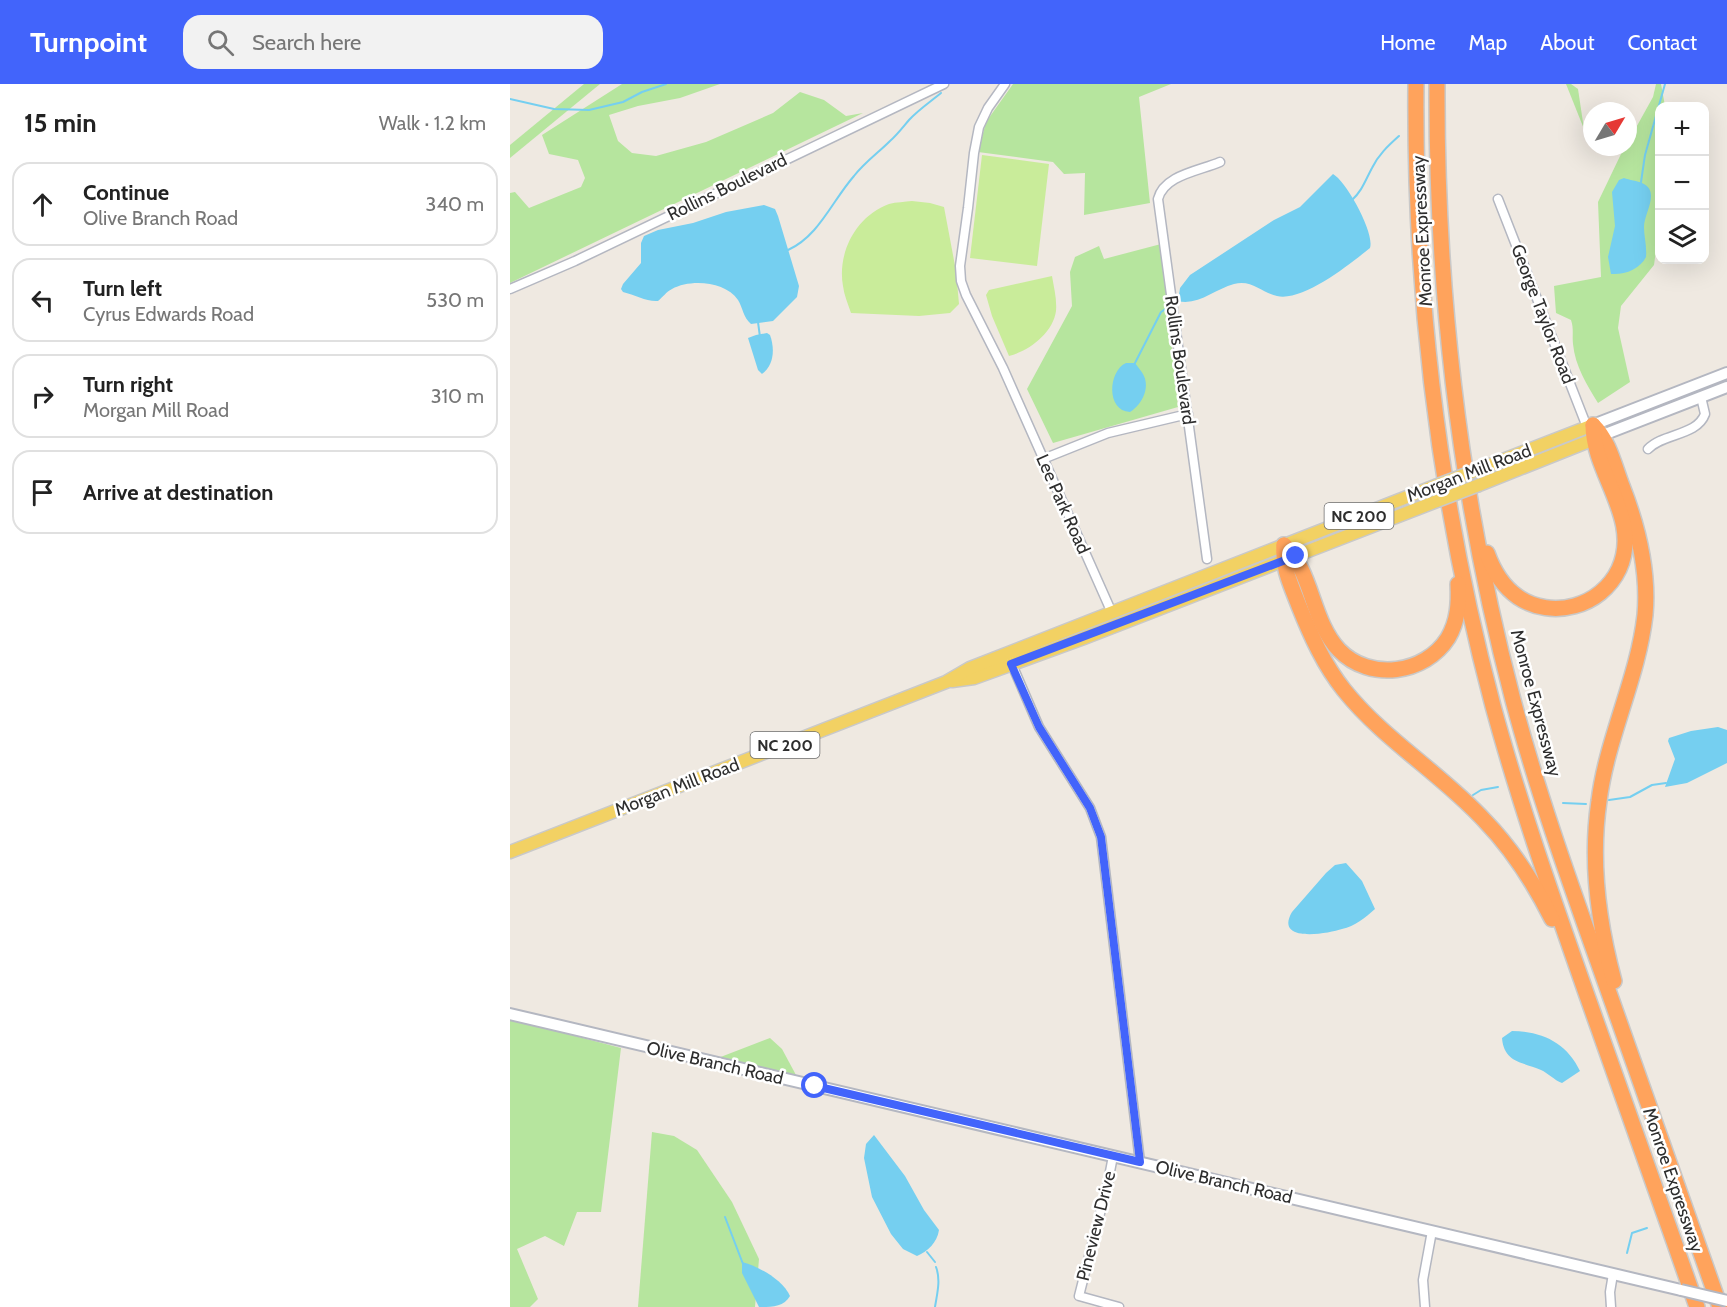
<!DOCTYPE html>
<html lang="en">
<head>
<meta charset="utf-8">
<style>
  body { margin:0; font-family:Cabin,sans-serif; background:#f2f2f2; color:#222 }
  .controls { position:absolute; right:18px; top:18px; display:grid; overflow:hidden; border-radius:12px; box-shadow:0 6px 24px #0002 }
  .controls button { width:54px; height:54px; display:grid; place-items:center; padding:0; border:0; border-bottom:2px solid #e0e0e0; background:#fff; color:#222; font:30px sans-serif }
  .compass { position:absolute; left:1073px; top:18px; width:54px; height:54px; border-radius:50%; background:#fff; box-shadow:0 6px 24px #0002; rotate:52deg }
  .stop { position:absolute; width:18px; height:18px; margin:-14px; border:4px solid #4264fb; border-radius:50%; background:#fff }
  .stop.end { background:#4264fb; border-color:#fff; box-shadow:0 2px 6px #0008 }
  .list { margin:0; padding:0; list-style:none }
  h2 { display:flex; justify-content:space-between; align-items:center; height:78px; margin:0; padding:0 24px; font-size:26px }
  h2 small { font-size:20px; font-weight:400; color:#767676 }
  .list li { display:grid; grid-template-columns:39px 1fr auto; gap:18px; align-items:center; box-sizing:border-box; height:84px; margin:0 12px 12px; padding:0 12px; border:2px solid #e0e0e0; border-radius:18px }
  .list b { display:block; font-size:22px; white-space:nowrap }
  .list p { margin:0; font-size:20px; white-space:nowrap; color:#767676 }
  .list em { font-size:20px; font-style:normal; color:#767676 }
  .icon { flex:none; width:33px; height:33px; fill:none; stroke:currentColor; stroke-width:2; stroke-linecap:round; stroke-linejoin:round }
  .map { position:relative; flex:none; width:1217px; height:1223px; overflow:hidden }
  header { display:flex; align-items:center; gap:36px; box-sizing:border-box; height:84px; padding:0 30px; background:#4264fb; color:#fff }
  header strong { font-size:28px }
  nav { display:flex; gap:33px; margin-inline-start:auto; font-size:21px }
  .search { width:420px; height:54px; background:#f2f2f2; display:flex; align-items:center; gap:15px; box-sizing:border-box; padding:0 21px; border-radius:18px; color:#767676; font-size:22px }
  main { display:flex }
  aside { flex:1; background:#fff }
  .map>svg:first-child { display:block }
  .green { fill:#b6e59e }
  .pitch { fill:#c9ec9a }
  .water { fill:#75cff0 }
  .lines { fill:none; stroke-linecap:round; stroke-linejoin:round }
  .stream { stroke:#75cff0; stroke-width:2 }
  .minor-casing { stroke:#b4b7c1; stroke-width:11 }
  .tertiary-casing { stroke:#b4b7c1; stroke-width:14 }
  .secondary-casing { stroke:#b4b7c1; stroke-width:14 }
  .primary-casing { stroke:#c9c9c9; stroke-width:15 }
  .motorway-casing { stroke:#c9c9c9; stroke-width:18 }
  .minor { stroke:#fff; stroke-width:8 }
  .tertiary { stroke:#fff; stroke-width:10 }
  .secondary { stroke:#fff; stroke-width:10 }
  .primary { stroke:#f2d163; stroke-width:12 }
  .motorway { stroke:#ffa35c; stroke-width:15 }
  .tertiary-bridge-casing { stroke:#b4b7c1; stroke-width:14; stroke-linecap:butt }
  .primary-bridge-casing { stroke:#c9c9c9; stroke-width:15; stroke-linecap:butt }
  .tertiary-bridge { stroke:#fff; stroke-width:10 }
  .primary-bridge { stroke:#f2d163; stroke-width:12 }
  .route { stroke:#4264fb; stroke-width:8 }
  .labels { text-anchor:middle; stroke-width:5; stroke-linejoin:round; paint-order:stroke }
  .shield { fill:#fff; stroke:#6d6d6d; stroke-width:1.5 }
  .shield-label { font-size:16px; font-weight:bold; fill:#2e2e2e }
  .street-label { font-size:18px; fill:#2e2e2e; stroke:#fff }
</style>
</head>
<body>
<header>
<strong>Turnpoint</strong>
<div class="search"><svg class="icon" aria-label="search" viewBox="0 0 24 24"><circle cx="10" cy="10" r="6"/><path d="M15 15l6 6"/></svg>Search here</div>
<nav><a>Home</a><a>Map</a><a>About</a><a>Contact</a></nav>
</header>
<main>
<aside>
<h2>15 min<small>Walk · 1.2 km</small></h2>
<ul class="list">
<li><svg class="icon" aria-label="ahead" viewBox="0 0 24 24"><path d="M12 20V5M6 11l6-6 6 6"/></svg><div><b>Continue</b><p>Olive Branch Road</p></div><em>340 m</em></li>
<li><svg class="icon" aria-label="left" viewBox="0 0 24 24"><path d="M17 20v-9H6M10 6l-5 5 5 5"/></svg><div><b>Turn left</b><p>Cyrus Edwards Road</p></div><em>530 m</em></li>
<li><svg class="icon" aria-label="right" viewBox="0 0 24 24"><path d="M7 20v-9h11M14 6l5 5-5 5"/></svg><div><b>Turn right</b><p>Morgan Mill Road</p></div><em>310 m</em></li>
<li><svg class="icon" aria-label="arrive" viewBox="0 0 24 24"><path d="M6 21V4h12l-3 4 3 4H6"/></svg><div><b>Arrive at destination</b></div></li>
</ul>
</aside>
<div class="map">
<svg width="1217" height="1223" viewBox="0 0 1217 1223">
  <rect width="100%" height="100%" fill="#efe9e1"/>
  <g class="green">
    <polygon points="74,0 90,0 0,74 0,61"/>
    <polygon points="112,0 210,0 170,14 128,22 99,31 108,57 122,69 146,72 196,58 263,29 290,8 314,16 336,32 353,29 0,199 0,109 5,108 19,124 71,103 75,94 68,76 39,70 32,51"/>
    <polygon points="503,0 661,0 629,13 640,119 574,131 575,89 554,90 543,78 468,68 476,38"/>
    <polygon points="1056,0 1061,0 1068,5 1074,45"/>
    <path d="M 1146,0 L 1151,0 L 1155,22 L 1150,22 L 1150,138 L 1144,181 L 1111,222 L 1108,244 L 1120,298 L 1088,319 C 1077,301 1065,282 1063,260 C 1062,251 1064,245 1061,236 L 1046,229 L 1044,202 L 1091,193 L 1088,118 L 1111,70 L 1115,63 L 1118,63 L 1118,58 L 1143,13 Z"/>
    <polygon points="651,160 668,323 543,359 517,305 562,222 560,188 565,173 589,162 594,175"/>
    <polygon points="0,935 111,964 91,1128 67,1128 54,1162 35,1152 7,1165 28,1215 20,1223 0,1223"/>
    <polygon points="260,954 272,965 286,991 208,974"/>
    <polygon points="142,1048 164,1052 187,1066 222,1118 249,1175 245,1223 128,1223"/>
  </g>
  <g class="pitch">
    <polygon points="472,71 539,80 527,182 460,174"/>
    <path d="M 402,117 L 420,119 L 434,123 L 446,187 L 449,220 L 440,229 L 409,232 L 341,229 C 338,220 334,211 333,202 C 327,169 346,132 379,120 C 386,118 395,118 402,117 Z"/>
    <path d="M 542,192 C 544,204 547,215 546,227 C 543,249 519,267 499,272 L 482,232 L 476,211 L 479,206 Z"/>
  </g>
  <g class="water">
    <path d="M 823,90 C 836,97 865,149 860,164 C 840,180 793,218 767,212 C 752,209 742,195 724,200 C 705,205 688,222 668,217 L 670,204 L 680,191 L 764,136 L 790,123 Z"/>
    <path d="M 1114,94 C 1119,96 1128,97 1132,99 C 1151,107 1134,129 1134,143 C 1134,153 1137,162 1136,173 C 1130,185 1115,191 1101,190 L 1098,173 L 1105,142 L 1102,108 L 1109,96 Z"/>
    <path d="M 254,121 L 265,125 L 268,132 L 289,202 L 287,213 L 263,237 L 241,240 C 233,233 233,224 228,216 C 215,197 180,195 162,205 C 156,208 153,213 148,217 C 137,218 125,211 113,208 L 111,205 L 113,200 L 131,179 L 131,159 L 134,152 L 148,146 L 183,139 L 216,128 Z"/>
    <path d="M 257,249 L 260,251 C 265,265 264,281 252,290 L 248,286 L 238,254 L 246,251 Z"/>
    <path d="M 616,279 L 625,279 C 627,282 629,284 631,287 C 642,301 633,320 620,328 C 596,327 598,287 616,279 Z"/>
    <polygon points="1208,643 1217,646 1217,679 1177,699 1155,703 1165,675 1158,657 1159,654 1181,647"/>
    <path d="M 836,779 L 852,797 L 865,825 C 855,834 845,842 832,845 C 817,850 764,859 782,828 L 816,789 L 825,781 Z"/>
    <path d="M 1002,947 C 1032,947 1057,959 1070,987 L 1052,999 C 1044,996 1038,989 1031,986 C 1013,978 994,979 992,954 Z"/>
    <path d="M 364,1051 L 395,1092 L 414,1126 L 429,1146 C 427,1159 418,1167 407,1172 L 393,1165 L 381,1150 L 362,1113 L 354,1074 L 356,1060 Z"/>
    <path d="M 232,1178 C 248,1182 273,1196 280,1212 C 274,1223 261,1223 249,1223 L 232,1189 Z"/>
  </g>
  <g class="lines">
    <g class="stream">
      <polyline points="0,15 44,25 79,26 113,18 132,8 156,0"/>
      <polyline points="1131,98 1135,71 1155,0"/>
      <path d="M 842,116 C 852,107 855,97 862,84 C 868,71 878,62 889,52"/>
      <path d="M 278,166 C 309,152 322,117 344,92 C 355,78 368,69 380,57 C 387,51 393,43 399,36 C 408,26 420,18 431,9"/>
      <polyline points="248,238 250,253"/>
      <polyline points="625,279 651,228 657,224"/>
      <polyline points="963,711 971,706 988,703"/>
      <polyline points="1099,716 1120,713 1142,701 1156,699"/>
      <polyline points="1053,719 1076,720"/>
      <polyline points="215,1133 233,1180"/>
      <polyline points="417,1168 425,1178"/>
      <polyline points="1117,1169 1122,1149 1137,1144"/>
      <path d="M 425,1223 C 427,1210 431,1196 426,1183"/>
    </g>
    <defs>
      <g id="minor">
        <polyline points="495,0 478,24 469,43 464,69 458,124 450,182 451,197 456,211 493,284 602,529"/>
        <polyline points="988,115 1077,343"/>
        <polyline points="0,205 65,177 434,0"/>
        <path d="M 1138,365 C 1153,349 1187,352 1195,330 L 1191,313"/>
        <polyline points="533,375 598,349 678,330"/>
        <path d="M 697,475 L 648,115 C 654,91 689,87 710,78"/>
        <polyline points="500,576 529,643 580,724 591,753 630,1078"/>
        <polyline points="603,1072 598,1098 569,1212 609,1223"/>
        <polyline points="915,1223 913,1196 922,1147"/>
        <polyline points="1101,1223 1100,1208 1103,1190"/>
      </g>
      <polyline id="tertiary" points="0,930 1171,1206"/>
      <g id="secondary">
        <polyline points="1083,341 1217,289"/>
        <polyline points="1093,351 1217,303"/>
      </g>
      <g id="primary">
        <polyline points="967,386 1083,341"/>
        <polyline points="969,401 1092,352"/>
        <polyline points="442,597 464,594 574,554 927,417"/>
        <polyline points="0,768 436,598 460,584 925,402"/>
      </g>
      <g id="motorway">
        <path d="M 906,0 C 904,210 929,419 983,622 C 1009,718 1042,812 1075,906 C 1112,1011 1150,1117 1187,1223"/>
        <path d="M 927,0 C 926,208 950,415 1003,616 C 1029,714 1064,810 1098,906 C 1135,1011 1172,1117 1210,1223"/>
        <path d="M 1083,341 C 1099,357 1104,381 1112,402 C 1128,443 1139,487 1135,531 C 1128,594 1097,653 1089,717 C 1080,778 1088,838 1104,897"/>
        <path d="M 774,461 C 772,484 781,501 789,522 C 801,552 814,581 834,606 C 874,656 932,690 975,737 C 1003,766 1024,799 1042,835"/>
        <path d="M 774,461 C 803,488 801,536 829,566 C 860,598 915,590 938,554 C 948,537 949,519 948,500"/>
        <path d="M 977,469 C 983,486 992,502 1008,513 C 1042,536 1091,523 1109,485 C 1132,435 1083,390 1083,341"/>
      </g>
    </defs>
    <use href="#minor" class="minor-casing"/>
    <use href="#tertiary" class="tertiary-casing"/>
    <use href="#secondary" class="secondary-casing"/>
    <use href="#primary" class="primary-casing"/>
    <use href="#motorway" class="motorway-casing"/>
    <use href="#minor" class="minor"/>
    <use href="#tertiary" class="tertiary"/>
    <use href="#secondary" class="secondary"/>
    <use href="#primary" class="primary"/>
    <use href="#motorway" class="motorway"/>
    <defs>
      <polyline id="tertiary-bridge" points="1171,1206 1217,1217"/>
      <g id="primary-bridge">
        <polyline points="925,402 967,386"/>
        <polyline points="927,417 969,401"/>
      </g>
    </defs>
    <use href="#tertiary-bridge" class="tertiary-bridge-casing"/>
    <use href="#primary-bridge" class="primary-bridge-casing"/>
    <use href="#tertiary-bridge" class="tertiary-bridge"/>
    <use href="#primary-bridge" class="primary-bridge"/>
  </g>
  <g class="lines">
    <polyline class="route" points="305,1002 630,1078 591,753 580,724 529,643 501,580 786,472"/>
  </g>
  <g class="labels">
    <g class="shield">
      <rect x="814.5" y="419" width="69" height="26" rx="4.5"/>
      <rect x="240.5" y="648" width="69" height="26" rx="4.5"/>
    </g>
    <g class="shield-label">
      <text x="849" y="438">NC 200</text>
      <text x="275" y="667">NC 200</text>
    </g>
    <g class="street-label">
      <text transform="translate(217 103) rotate(-26)" y="6">Rollins Boulevard</text>
      <text transform="translate(912 147) rotate(-93)" y="6">Monroe Expressway</text>
      <text transform="translate(1033 230) rotate(69)" y="6">George Taylor Road</text>
      <text transform="translate(670 276) rotate(82)" y="6">Rollins Boulevard</text>
      <text transform="translate(959 389) rotate(-21)" y="6">Morgan Mill Road</text>
      <text transform="translate(553 420) rotate(66)" y="6">Lee Park Road</text>
      <text transform="translate(1026 619) rotate(75)" y="6">Monroe Expressway</text>
      <text transform="translate(167 703) rotate(-21)" y="6">Morgan Mill Road</text>
      <text transform="translate(205 979) rotate(13)" y="6">Olive Branch Road</text>
      <text transform="translate(1163 1096) rotate(71)" y="6">Monroe Expressway</text>
      <text transform="translate(714 1098) rotate(13)" y="6">Olive Branch Road</text>
      <text transform="translate(586 1142) rotate(-76)" y="6">Pineview Drive</text>
    </g>
  </g>
</svg>
<div class="controls">
<button>+</button>
<button>−</button>
<button><svg class="icon" aria-label="layers" viewBox="0 0 24 24"><path d="M12 4l9 5-9 5-9-5zM3 14l9 5 9-5"/></svg></button>
</div>
<svg class="compass" viewBox="-18 -18 36 36"><path d="M0-13l5 13h-10z" fill="#e53935"/><path d="M0 13l5-13h-10z" fill="#767676"/></svg>
<div class="stop" style="left:305px;top:1002px"></div>
<div class="stop end" style="left:786px;top:472px"></div>
</div>
</main>
</body>
</html>
